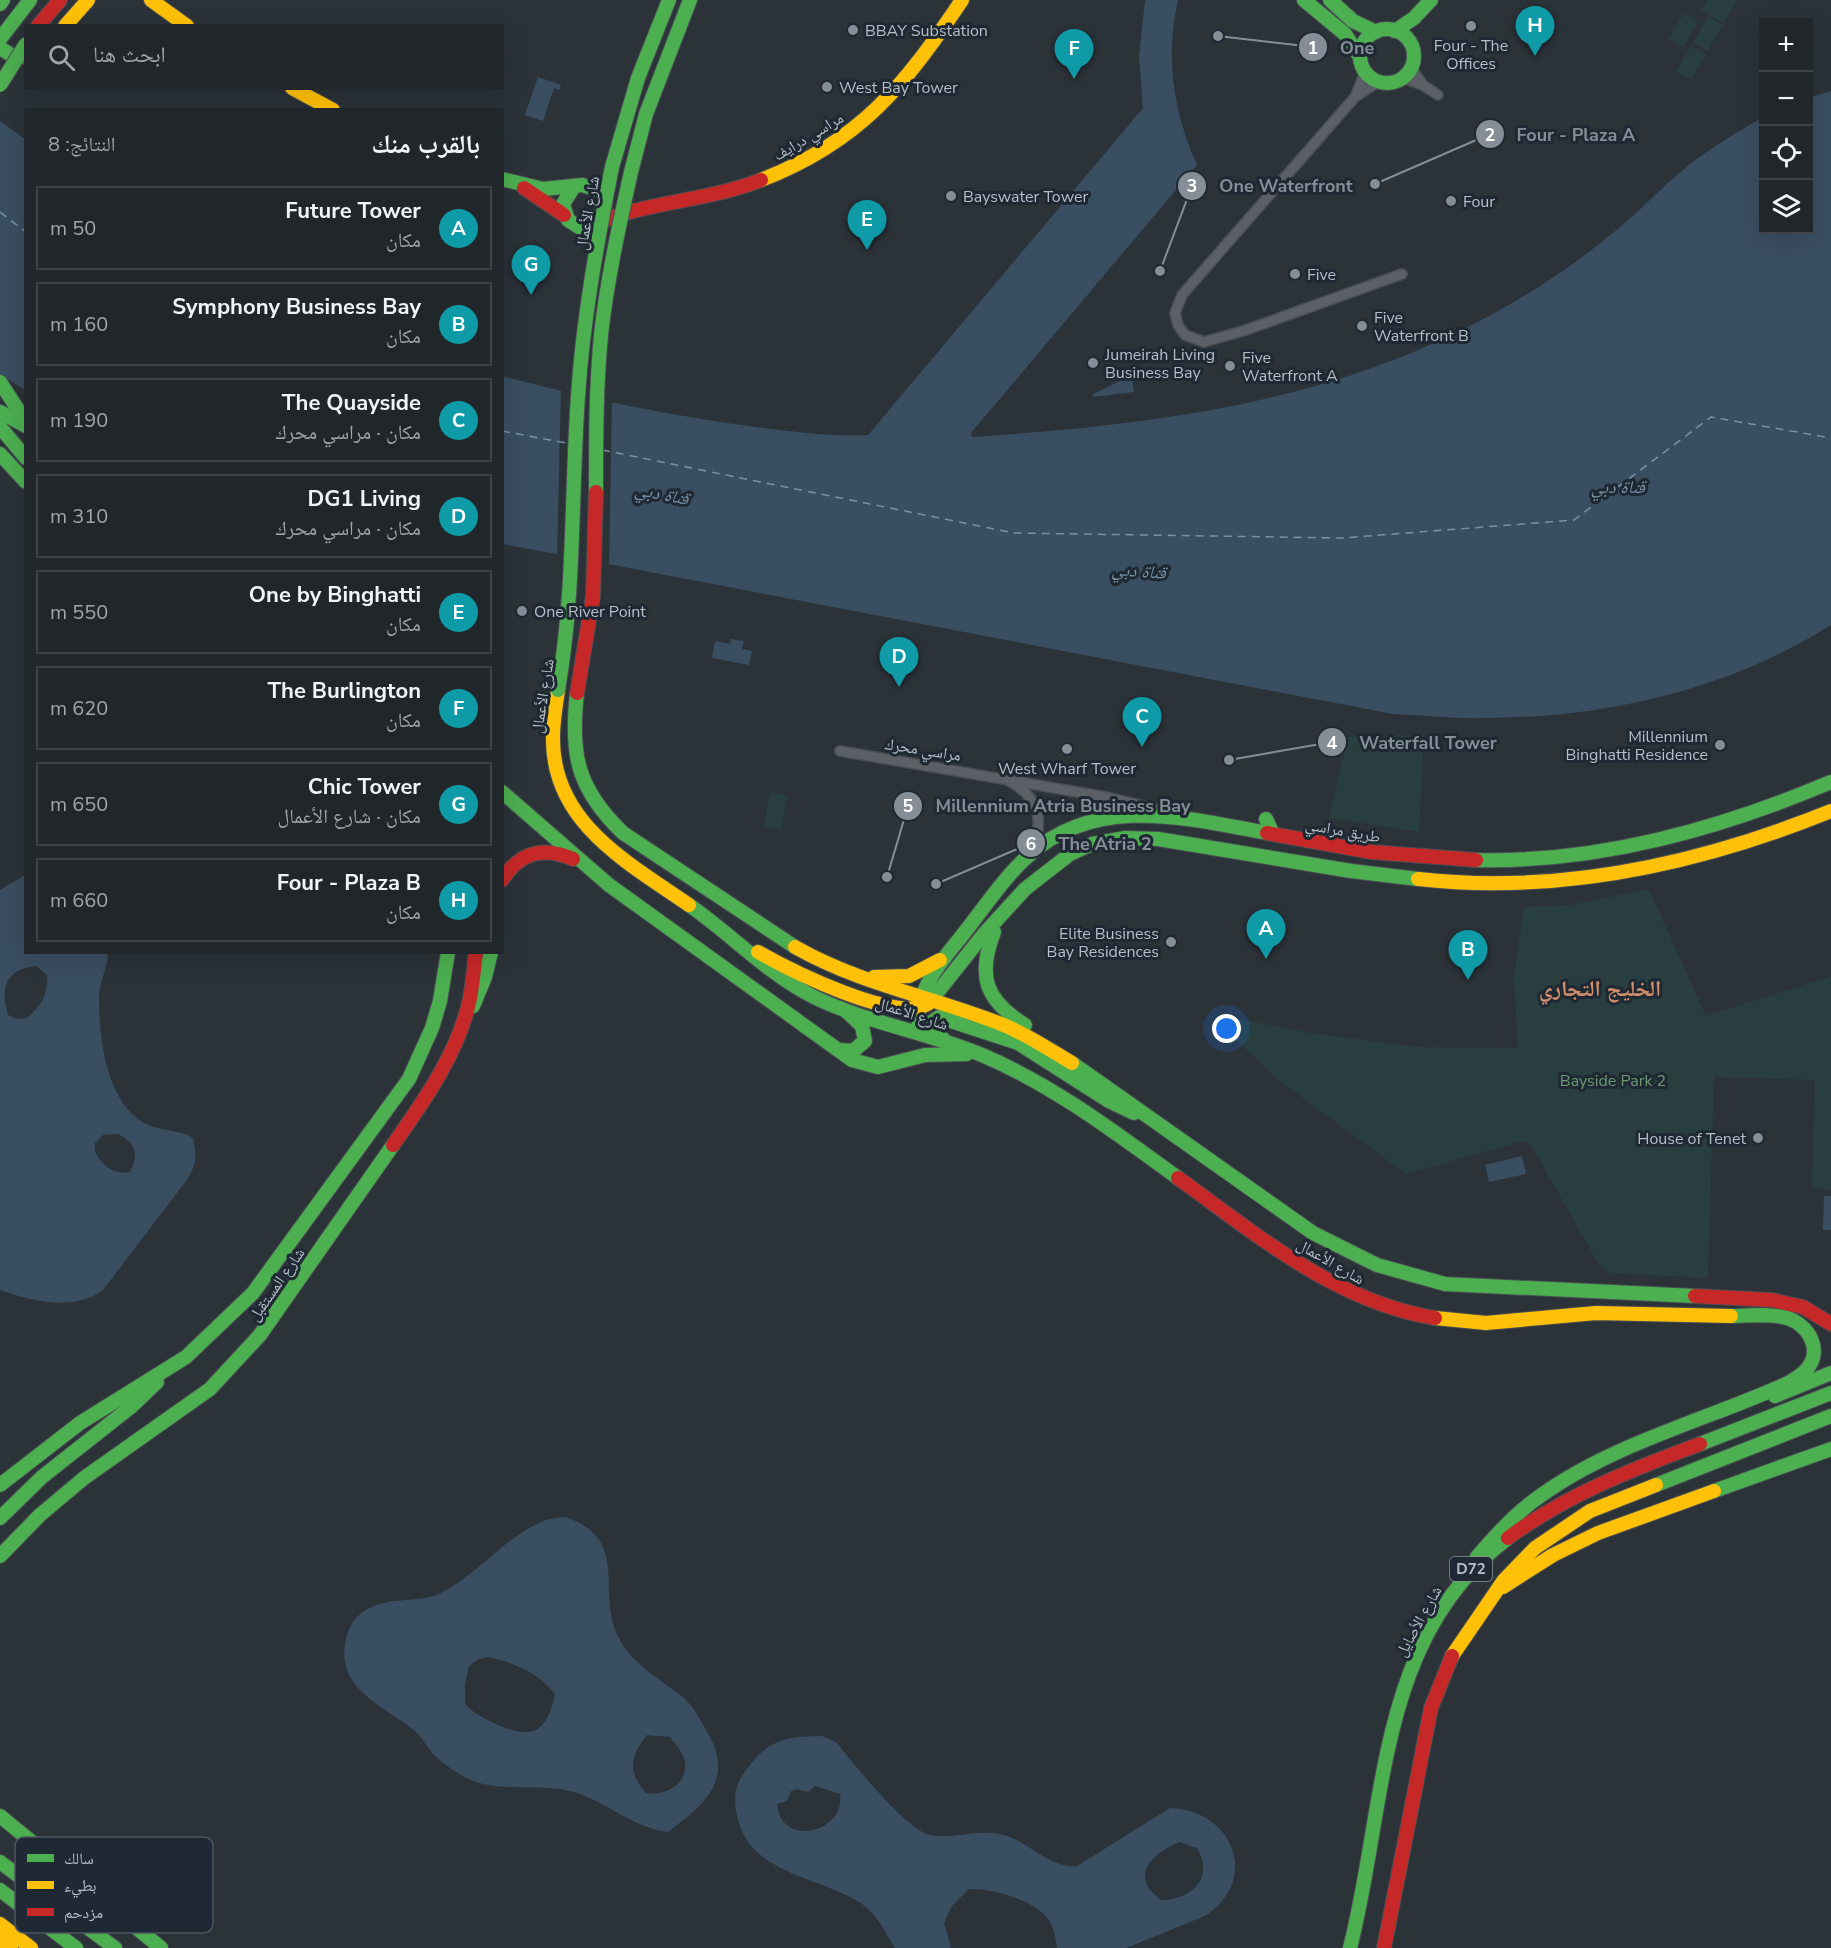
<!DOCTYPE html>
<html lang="ar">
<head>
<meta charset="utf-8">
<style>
  body { margin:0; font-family:"Nunito Sans","Noto Naskh Arabic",sans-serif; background:#2d3236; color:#f1f3f6; direction:rtl }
  .controls { position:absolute; right:18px; top:18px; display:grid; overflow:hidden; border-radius:0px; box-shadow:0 6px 24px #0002 }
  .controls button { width:54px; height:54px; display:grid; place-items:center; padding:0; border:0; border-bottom:2px solid #3d4347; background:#20262a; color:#f1f3f6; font:30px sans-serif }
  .you { position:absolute; left:1227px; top:1029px; width:21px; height:21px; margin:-15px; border:4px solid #fff; border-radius:50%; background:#1a73e8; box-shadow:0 0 0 9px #1a73e833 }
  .badge { display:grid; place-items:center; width:39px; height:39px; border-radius:50%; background:#858e96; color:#fff; font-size:20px; font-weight:700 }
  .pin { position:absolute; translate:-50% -50px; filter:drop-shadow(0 2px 3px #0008) }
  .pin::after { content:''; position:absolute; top:32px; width:21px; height:18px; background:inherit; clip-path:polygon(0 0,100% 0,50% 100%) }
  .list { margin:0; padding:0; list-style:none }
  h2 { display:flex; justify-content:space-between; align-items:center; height:78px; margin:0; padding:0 24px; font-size:26px }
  h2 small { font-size:20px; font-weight:400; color:#a2a5a8 }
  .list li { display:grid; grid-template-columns:39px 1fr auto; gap:18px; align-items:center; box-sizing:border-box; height:84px; margin:0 12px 12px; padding:0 12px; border:2px solid #3d4347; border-radius:0px }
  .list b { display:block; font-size:22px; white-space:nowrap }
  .list p { margin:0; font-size:20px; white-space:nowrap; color:#a2a5a8 }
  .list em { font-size:20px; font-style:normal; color:#a2a5a8 }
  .icon { flex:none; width:33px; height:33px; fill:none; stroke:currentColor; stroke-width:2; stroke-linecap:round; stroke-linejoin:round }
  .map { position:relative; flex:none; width:1831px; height:1948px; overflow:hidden; direction:ltr }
  .search { position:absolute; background:#20262a; box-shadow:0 6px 24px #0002; left:24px; top:24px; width:480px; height:66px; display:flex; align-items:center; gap:15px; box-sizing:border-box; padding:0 21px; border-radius:0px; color:#a2a5a8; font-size:22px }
  .panel { position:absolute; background:#20262a; box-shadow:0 6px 24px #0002; left:24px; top:108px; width:480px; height:846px; border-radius:0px; direction:rtl }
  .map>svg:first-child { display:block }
  .green { fill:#293e3f }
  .water { fill:#3a4e61; fill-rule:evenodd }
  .pier { fill:#2b3238 }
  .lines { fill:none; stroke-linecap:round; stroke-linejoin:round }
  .ferry { stroke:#7892aa; stroke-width:1.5; stroke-dasharray:8 6; stroke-linecap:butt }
  .street-casing { stroke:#494e53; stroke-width:12 }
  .fast-casing { stroke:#494e53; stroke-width:16 }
  .slow-casing { stroke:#494e53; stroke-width:16 }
  .jam-casing { stroke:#494e53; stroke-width:16 }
  .street { stroke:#5b6066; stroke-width:9 }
  .fast { stroke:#4caf50; stroke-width:14 }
  .slow { stroke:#ffc107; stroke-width:14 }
  .jam { stroke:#c62828; stroke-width:14 }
  .fast-bridge-casing { stroke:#494e53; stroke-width:16; stroke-linecap:butt }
  .jam-bridge-casing { stroke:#494e53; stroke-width:16; stroke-linecap:butt }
  .fast-bridge { stroke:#4caf50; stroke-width:14 }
  .jam-bridge { stroke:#c62828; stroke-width:14 }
  .poi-dot { fill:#858e96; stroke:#1f2933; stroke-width:2 }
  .labels { text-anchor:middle; stroke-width:6; stroke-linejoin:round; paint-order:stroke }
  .shield { fill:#1f2933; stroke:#89929b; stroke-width:1.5 }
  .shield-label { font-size:15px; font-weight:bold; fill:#b6bfc8 }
  .poi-label { font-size:16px; fill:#b6bfc8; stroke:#1f2933; text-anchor:start }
  .street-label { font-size:16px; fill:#b6bfc8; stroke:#1f2933 }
  .park-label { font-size:16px; fill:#6e9874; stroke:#1f2933 }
  .water-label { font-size:18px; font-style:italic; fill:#7892aa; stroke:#1f2933 }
  .district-label { font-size:22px; font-weight:bold; fill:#cf8d6a; stroke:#1f2933 }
  .key { fill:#1f2933; stroke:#4c5660; stroke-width:1.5 }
  .key-label { font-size:16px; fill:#b6bfc8 }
  .leader { fill:none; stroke:#858e96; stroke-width:2 }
  .callout-dot { fill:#858e96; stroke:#1f2933; stroke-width:2 }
  .mark-label { font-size:18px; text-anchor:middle; font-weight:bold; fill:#fff }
  .callout-label { font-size:18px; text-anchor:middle; font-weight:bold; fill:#858e96; stroke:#1f2933; stroke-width:6; stroke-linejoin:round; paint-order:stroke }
</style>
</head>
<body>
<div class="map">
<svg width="1831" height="1948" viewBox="0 0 1831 1948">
  <rect width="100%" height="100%" fill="#2b3238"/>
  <g class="green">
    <polygon points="1707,0 1737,0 1724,23 1701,10"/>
    <polygon points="1684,13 1698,21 1683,48 1668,39"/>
    <polygon points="1708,16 1723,25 1708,51 1693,43"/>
    <polygon points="1691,46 1706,54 1691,80 1676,72"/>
    <polygon points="1424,735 1419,832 1329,818 1348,737"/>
    <polygon points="770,792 787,795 782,829 764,826"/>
    <polygon points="1649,889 1706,1016 1831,976 1831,1190 1812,1188 1815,1080 1714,1077 1708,1278 1610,1273 1599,1265 1531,1145 1523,1141 1406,1174 1277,1079 1230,1034 1234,1018 1310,1033 1419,1047 1518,1048 1514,976 1524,907 1570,905"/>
  </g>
  <g class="water">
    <path d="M 1145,0 L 1178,0 C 1165,58 1173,111 1197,165 L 971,433 L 972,437 C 1177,423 1362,399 1540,286 C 1567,269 1595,248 1620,227 C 1647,205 1670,178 1698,158 C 1719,143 1741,130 1763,117 L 1764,230 L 1808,230 L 1809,98 L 1831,91 L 1831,625 C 1728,690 1604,718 1484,718 C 1454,719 1423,715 1393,714 L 503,544 L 502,376 C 588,399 675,417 763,428 C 797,432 834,437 868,435 L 1143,108 L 1139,57 Z"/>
    <polygon points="538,77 561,85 559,90 554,88 543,121 525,115"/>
    <polygon points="0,121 25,139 25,390 0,374"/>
    <polygon points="1131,369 1134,392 1093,397 1093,394 1122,380"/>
    <polygon points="731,639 744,641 742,649 752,651 749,665 712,658 715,641 730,644"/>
    <path d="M 25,875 L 26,952 L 108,953 C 108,968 99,981 99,997 C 99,1038 106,1101 144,1123 C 159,1131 178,1129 193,1138 C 197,1156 197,1165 186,1181 L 103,1290 C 74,1312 31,1301 0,1290 L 0,890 ZM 36,966 L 47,975 C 48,995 42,1005 27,1018 L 17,1019 L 8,1015 C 0,987 6,969 36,966 ZM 118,1134 C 135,1142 140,1155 130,1172 C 114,1175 103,1167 95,1152 L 95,1143 L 103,1135 Z"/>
    <polygon points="1522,1156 1526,1174 1489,1182 1485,1165"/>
    <polygon points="1824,1196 1831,1196 1831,1230 1823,1230"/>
    <path d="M 565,1517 C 633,1539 594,1594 620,1640 C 634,1666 662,1680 684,1698 C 693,1706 699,1718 705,1728 C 736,1778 707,1803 668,1832 C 634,1828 609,1804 577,1793 C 544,1782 507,1793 473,1781 C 462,1776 444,1765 435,1756 C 428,1748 423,1739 415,1731 C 387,1707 338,1691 345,1645 C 346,1636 350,1624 357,1617 C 383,1592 419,1606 443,1592 C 478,1573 503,1540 539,1523 C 546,1519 557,1518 565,1517 ZM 489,1657 C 514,1663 538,1672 555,1694 C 547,1734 531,1740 496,1724 C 484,1718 474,1714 465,1704 L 465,1685 L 469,1666 L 479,1659 ZM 647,1735 L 670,1737 C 675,1744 684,1753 685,1762 C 688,1785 665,1796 646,1793 C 627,1771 630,1757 647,1735 Z"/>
    <path d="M 822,1736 L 836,1742 C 854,1764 905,1829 930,1835 C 954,1840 981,1827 1007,1836 C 1033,1845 1049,1868 1077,1866 L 1170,1808 C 1233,1810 1261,1879 1205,1916 L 1126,1948 L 1057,1948 C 1056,1939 1054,1928 1049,1920 C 1033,1899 994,1889 969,1889 L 952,1906 L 944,1923 L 951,1948 L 895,1948 C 885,1933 878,1915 862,1904 C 820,1876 750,1876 737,1816 C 734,1800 734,1786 744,1773 C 768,1739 783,1737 822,1736 ZM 815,1786 L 840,1794 C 846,1832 781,1849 777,1804 L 787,1801 L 791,1791 L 797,1789 L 808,1792 ZM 1179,1842 L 1197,1848 C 1215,1878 1191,1900 1161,1900 C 1157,1896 1149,1890 1147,1885 C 1138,1863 1164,1849 1179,1842 Z"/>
  </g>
  <polygon class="pier" points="561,389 612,399 609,568 557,558"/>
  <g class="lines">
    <g class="ferry">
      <polyline points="0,212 26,232"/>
      <polyline points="502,431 571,444"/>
      <polyline points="602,450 1014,533 1342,538 1574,520 1711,417 1831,438"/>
    </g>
    <defs>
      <g id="street">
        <polyline points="1411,68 1423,85"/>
        <polyline points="1403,78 1423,85 1438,95"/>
        <polyline points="1378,82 1355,97 1182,295 1175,313 1178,325 1185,335 1204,342 1246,330 1402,274"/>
        <polyline points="1356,95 1365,72"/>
        <polyline points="840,751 1106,797 1174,813"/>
        <path d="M 1009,781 C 1039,797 1046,822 1030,851"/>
      </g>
      <g id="fast">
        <polyline points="1304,0 1345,34 1360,57"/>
        <polyline points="1330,0 1353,21 1376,32"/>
        <polyline points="0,4 3,0"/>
        <circle cx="1387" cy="56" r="27"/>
        <polyline points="1395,31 1414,18 1431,0"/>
        <polyline points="0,39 30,0"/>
        <polyline points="0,48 13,56 26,57"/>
        <polyline points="612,167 638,78 669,0"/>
        <polyline points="631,172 646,114 690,0"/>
        <path d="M 502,179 L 543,189 L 582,185 L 596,189 C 608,199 607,212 597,223 L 579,227 L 568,220 L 563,204 L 573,188"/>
        <polyline points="0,382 26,422"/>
        <polyline points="0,412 26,426"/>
        <polyline points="0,427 26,458"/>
        <polyline points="0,454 26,482"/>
        <path d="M 577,693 C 570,754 577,789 623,833 L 795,947"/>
        <polyline points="502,792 609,885 852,1060 878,1067 925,1055 967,1054"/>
        <polyline points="1266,819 1273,834"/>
        <path d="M 1476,860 C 1599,863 1719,829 1831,782"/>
        <path d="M 689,905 C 731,934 768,974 814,997 C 867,1023 927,1032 982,1055 C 1053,1085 1116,1133 1178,1178"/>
        <path d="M 994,932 C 977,976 985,1000 1025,1025"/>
        <polyline points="929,1003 983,935 1025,889 1070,854 1092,844 1125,838 1158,839 1351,871 1418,879"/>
        <polyline points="473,1006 485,977 491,952"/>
        <path d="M 920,1033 C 911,996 939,964 961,937 C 981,912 1005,876 1028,856 C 1096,794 1186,818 1267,833"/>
        <polyline points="943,1039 931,1029 933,1021 939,1017 1018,1043 1109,1101 1134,1113"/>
        <polyline points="839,1050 853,1051 865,1041 862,1026 847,1012"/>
        <polyline points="1072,1063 1313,1233 1377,1265 1445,1284 1695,1296"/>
        <polyline points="1775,1396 1831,1373"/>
        <polyline points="1700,1444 1831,1393"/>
        <polyline points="0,1485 80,1423 186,1357 253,1293 409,1079 432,1028 440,1001 448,952"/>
        <polyline points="1656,1485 1831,1416"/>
        <polyline points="1714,1491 1831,1449"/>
        <polyline points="0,1518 42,1477 132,1406 157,1382"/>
        <polyline points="0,1556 40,1515 84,1478 210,1389 260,1335 393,1145"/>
        <path d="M 1477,1557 C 1494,1537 1511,1518 1532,1502 C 1605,1446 1701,1422 1784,1385 C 1792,1381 1801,1376 1807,1369 C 1823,1350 1809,1325 1787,1318 C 1770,1313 1748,1316 1731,1316"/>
        <polyline points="0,1816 161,1948"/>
        <polyline points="0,1862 115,1948"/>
        <polyline points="0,1890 76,1948"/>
        <path d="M 1350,1948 C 1387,1804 1376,1637 1508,1538"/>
      </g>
      <g id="slow">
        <polyline points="151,0 187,26"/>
        <polyline points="65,26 88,0"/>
        <polyline points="292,88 333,110"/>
        <path d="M 761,180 C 860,142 905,85 962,0"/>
        <path d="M 558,690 C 556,705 553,721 553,736 C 551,822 627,862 689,905"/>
        <path d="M 1418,879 C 1560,895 1700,864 1831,811"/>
        <path d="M 795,947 C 858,983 928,996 996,1022 C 1023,1032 1047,1048 1072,1063"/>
        <path d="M 758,952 C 788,969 900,1026 929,1003"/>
        <polyline points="874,977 909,976 940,960"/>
        <polyline points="1435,1318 1486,1323 1596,1313 1731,1316"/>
        <polyline points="1503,1587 1553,1555 1598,1533 1714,1491"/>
        <polyline points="1452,1656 1504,1580 1535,1548 1590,1511 1656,1485"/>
        <polyline points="0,1924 31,1948"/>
        <polyline points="0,1939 11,1948"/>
      </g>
      <g id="jam">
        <polyline points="38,26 60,0"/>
        <polyline points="524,188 564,215"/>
        <path d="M 597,223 C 650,201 708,201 761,180"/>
        <polyline points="1267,833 1371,852 1476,860"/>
        <path d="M 502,880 C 520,852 543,846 573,859"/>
        <path d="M 393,1145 C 424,1101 459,1052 470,998 C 473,983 474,967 476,952"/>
        <path d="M 1178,1178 C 1257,1235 1336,1302 1435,1318"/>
        <polyline points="1695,1296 1772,1300 1803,1307 1831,1324"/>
        <path d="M 1508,1538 C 1566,1495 1633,1469 1700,1444"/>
        <polyline points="1384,1948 1431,1708 1452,1656"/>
      </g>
    </defs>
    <use href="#street" class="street-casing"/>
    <use href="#fast" class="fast-casing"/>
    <use href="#slow" class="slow-casing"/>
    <use href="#jam" class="jam-casing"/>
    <use href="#street" class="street"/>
    <use href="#fast" class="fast"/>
    <use href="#slow" class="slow"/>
    <use href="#jam" class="jam"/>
    <defs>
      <g id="fast-bridge">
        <polyline points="0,85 26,44"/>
        <path d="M 596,492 C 596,439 596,387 601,335 C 607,280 619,226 631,172"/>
        <path d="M 558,690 C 575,592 571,494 578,396 C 583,319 597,243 612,167"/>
      </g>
      <polyline id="jam-bridge" points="577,693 593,596 596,492"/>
    </defs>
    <use href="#fast-bridge" class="fast-bridge-casing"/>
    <use href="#jam-bridge" class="jam-bridge-casing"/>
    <use href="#fast-bridge" class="fast-bridge"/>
    <use href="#jam-bridge" class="jam-bridge"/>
  </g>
  <g class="poi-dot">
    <circle cx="1471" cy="26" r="6"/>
    <circle cx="853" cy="30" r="6"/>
    <circle cx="827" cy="87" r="6"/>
    <circle cx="951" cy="196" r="6"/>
    <circle cx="1451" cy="201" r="6"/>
    <circle cx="1295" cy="274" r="6"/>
    <circle cx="1362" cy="326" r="6"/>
    <circle cx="1093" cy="363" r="6"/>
    <circle cx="1230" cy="366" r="6"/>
    <circle cx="522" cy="611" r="6"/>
    <circle cx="1720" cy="745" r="6"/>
    <circle cx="1067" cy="749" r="6"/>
    <circle cx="1171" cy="942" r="6"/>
    <circle cx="1758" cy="1138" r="6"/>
  </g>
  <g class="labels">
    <rect class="shield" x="1450" y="1557" width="42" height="24" rx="4.5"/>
    <g class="shield-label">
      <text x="1471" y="1574">D72</text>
    </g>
    <g class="poi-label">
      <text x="865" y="36">BBAY Substation</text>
      <text x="1471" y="51" text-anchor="middle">Four - The<tspan x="1471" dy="18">Offices</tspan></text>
      <text x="839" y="93">West Bay Tower</text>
      <text x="963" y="202">Bayswater Tower</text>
      <text x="1463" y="207">Four</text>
      <text x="1307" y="280">Five</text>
      <text x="1374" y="323">Five<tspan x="1374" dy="18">Waterfront B</tspan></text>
      <text x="1105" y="360">Jumeirah Living<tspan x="1105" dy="18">Business Bay</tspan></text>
      <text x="1242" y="363">Five<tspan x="1242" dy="18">Waterfront A</tspan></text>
      <text x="534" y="617">One River Point</text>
      <text x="1708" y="742" text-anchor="end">Millennium<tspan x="1708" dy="18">Binghatti Residence</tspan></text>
      <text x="1067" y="774" text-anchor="middle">West Wharf Tower</text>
      <text x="1159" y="939" text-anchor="end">Elite Business<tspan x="1159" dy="18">Bay Residences</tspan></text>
      <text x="1746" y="1144" text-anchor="end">House of Tenet</text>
    </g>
    <g class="street-label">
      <text transform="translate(808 136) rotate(-31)" y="6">مراسي درايف</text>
      <text transform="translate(587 213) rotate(-80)" y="6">شارع الأعمال</text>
      <text transform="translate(542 696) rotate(-81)" y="6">شارع الأعمال</text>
      <text transform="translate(923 749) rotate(9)" y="6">مراسي محرك</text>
      <text transform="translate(1343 830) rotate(10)" y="6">طريق مراسي</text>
      <text transform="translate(912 1013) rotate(18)" y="6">شارع الأعمال</text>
      <text transform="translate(1331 1261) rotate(30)" y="6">شارع الأعمال</text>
      <text transform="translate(276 1284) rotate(-55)" y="6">شارع المستقبل</text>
      <text transform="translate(1418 1621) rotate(-61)" y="6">شارع الأصايل</text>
    </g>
    <g class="park-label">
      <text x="1613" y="1086">Bayside Park 2</text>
    </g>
    <g class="water-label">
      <text x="1618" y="493">قناة دبي</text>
      <text transform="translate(662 494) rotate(11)" y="6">قناة دبي</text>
      <text transform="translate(1139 571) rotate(4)" y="6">قناة دبي</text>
    </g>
    <g class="district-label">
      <text x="1600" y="996">الخليج التجاري</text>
    </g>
  </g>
  <rect x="15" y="1837" width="198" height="96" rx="9" class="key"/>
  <rect x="27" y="1854" width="27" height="8" fill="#4caf50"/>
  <rect x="27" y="1881" width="27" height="8" fill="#ffc107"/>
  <rect x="27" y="1908" width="27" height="8" fill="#c62828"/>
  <g class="key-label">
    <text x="64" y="1864">سالك</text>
    <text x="64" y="1891">بطيء</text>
    <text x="64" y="1918">مزدحم</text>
  </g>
  <path class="leader" d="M1218 36L1313 47M1375 184L1490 134M1160 271L1192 186M1229 760L1332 742M887 877L908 806M936 884L1031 843"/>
  <g class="callout-dot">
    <circle cx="1218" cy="36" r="6"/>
    <circle cx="1375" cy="184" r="6"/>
    <circle cx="1160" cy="271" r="6"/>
    <circle cx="1229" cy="760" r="6"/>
    <circle cx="887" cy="877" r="6"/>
    <circle cx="936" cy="884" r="6"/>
    <circle cx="1313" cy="47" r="15"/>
    <circle cx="1490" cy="134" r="15"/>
    <circle cx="1192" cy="186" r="15"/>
    <circle cx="1332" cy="742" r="15"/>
    <circle cx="908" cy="806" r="15"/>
    <circle cx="1031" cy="843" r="15"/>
  </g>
  <g class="mark-label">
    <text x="1313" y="54">1</text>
    <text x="1490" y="141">2</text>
    <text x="1192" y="192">3</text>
    <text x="1332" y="749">4</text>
    <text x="908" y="812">5</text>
    <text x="1031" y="850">6</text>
  </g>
  <g class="callout-label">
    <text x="1357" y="54">One</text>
    <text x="1576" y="141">Four - Plaza A</text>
    <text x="1286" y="192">One Waterfront</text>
    <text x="1428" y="749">Waterfall Tower</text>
    <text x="1063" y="812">Millennium Atria Business Bay</text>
    <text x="1105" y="850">The Atria 2</text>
  </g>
</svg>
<div class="controls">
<button>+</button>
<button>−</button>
<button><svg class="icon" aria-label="locate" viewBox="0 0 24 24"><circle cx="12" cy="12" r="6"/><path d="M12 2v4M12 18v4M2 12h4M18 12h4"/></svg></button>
<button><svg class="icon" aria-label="layers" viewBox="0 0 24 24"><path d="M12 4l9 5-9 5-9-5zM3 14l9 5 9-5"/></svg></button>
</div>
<div class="you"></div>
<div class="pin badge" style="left:1266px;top:959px;background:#0f9aa8">A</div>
<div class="pin badge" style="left:1468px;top:980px;background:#0f9aa8">B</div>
<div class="pin badge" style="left:1142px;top:747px;background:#0f9aa8">C</div>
<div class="pin badge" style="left:899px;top:687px;background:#0f9aa8">D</div>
<div class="pin badge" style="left:867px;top:250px;background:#0f9aa8">E</div>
<div class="pin badge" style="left:1074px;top:79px;background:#0f9aa8">F</div>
<div class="pin badge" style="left:531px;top:295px;background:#0f9aa8">G</div>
<div class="pin badge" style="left:1535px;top:56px;background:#0f9aa8">H</div>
<div class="search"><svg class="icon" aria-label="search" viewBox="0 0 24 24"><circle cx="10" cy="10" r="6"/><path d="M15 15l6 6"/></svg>ابحث هنا</div>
<section class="panel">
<h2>بالقرب منك<small>النتائج: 8</small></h2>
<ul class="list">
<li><span class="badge" style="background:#0f9aa8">A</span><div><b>Future Tower</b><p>مكان</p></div><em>50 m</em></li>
<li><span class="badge" style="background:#0f9aa8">B</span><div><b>Symphony Business Bay</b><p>مكان</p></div><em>160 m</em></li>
<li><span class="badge" style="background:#0f9aa8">C</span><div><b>The Quayside</b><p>مكان · مراسي محرك</p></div><em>190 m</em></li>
<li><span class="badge" style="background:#0f9aa8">D</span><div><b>DG1 Living</b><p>مكان · مراسي محرك</p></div><em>310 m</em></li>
<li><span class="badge" style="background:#0f9aa8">E</span><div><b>One by Binghatti</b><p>مكان</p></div><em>550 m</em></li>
<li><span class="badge" style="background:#0f9aa8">F</span><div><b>The Burlington</b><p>مكان</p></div><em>620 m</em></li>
<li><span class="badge" style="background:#0f9aa8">G</span><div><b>Chic Tower</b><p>مكان · شارع الأعمال</p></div><em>650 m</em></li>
<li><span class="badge" style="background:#0f9aa8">H</span><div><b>Four - Plaza B</b><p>مكان</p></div><em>660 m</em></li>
</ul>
</section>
</div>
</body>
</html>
